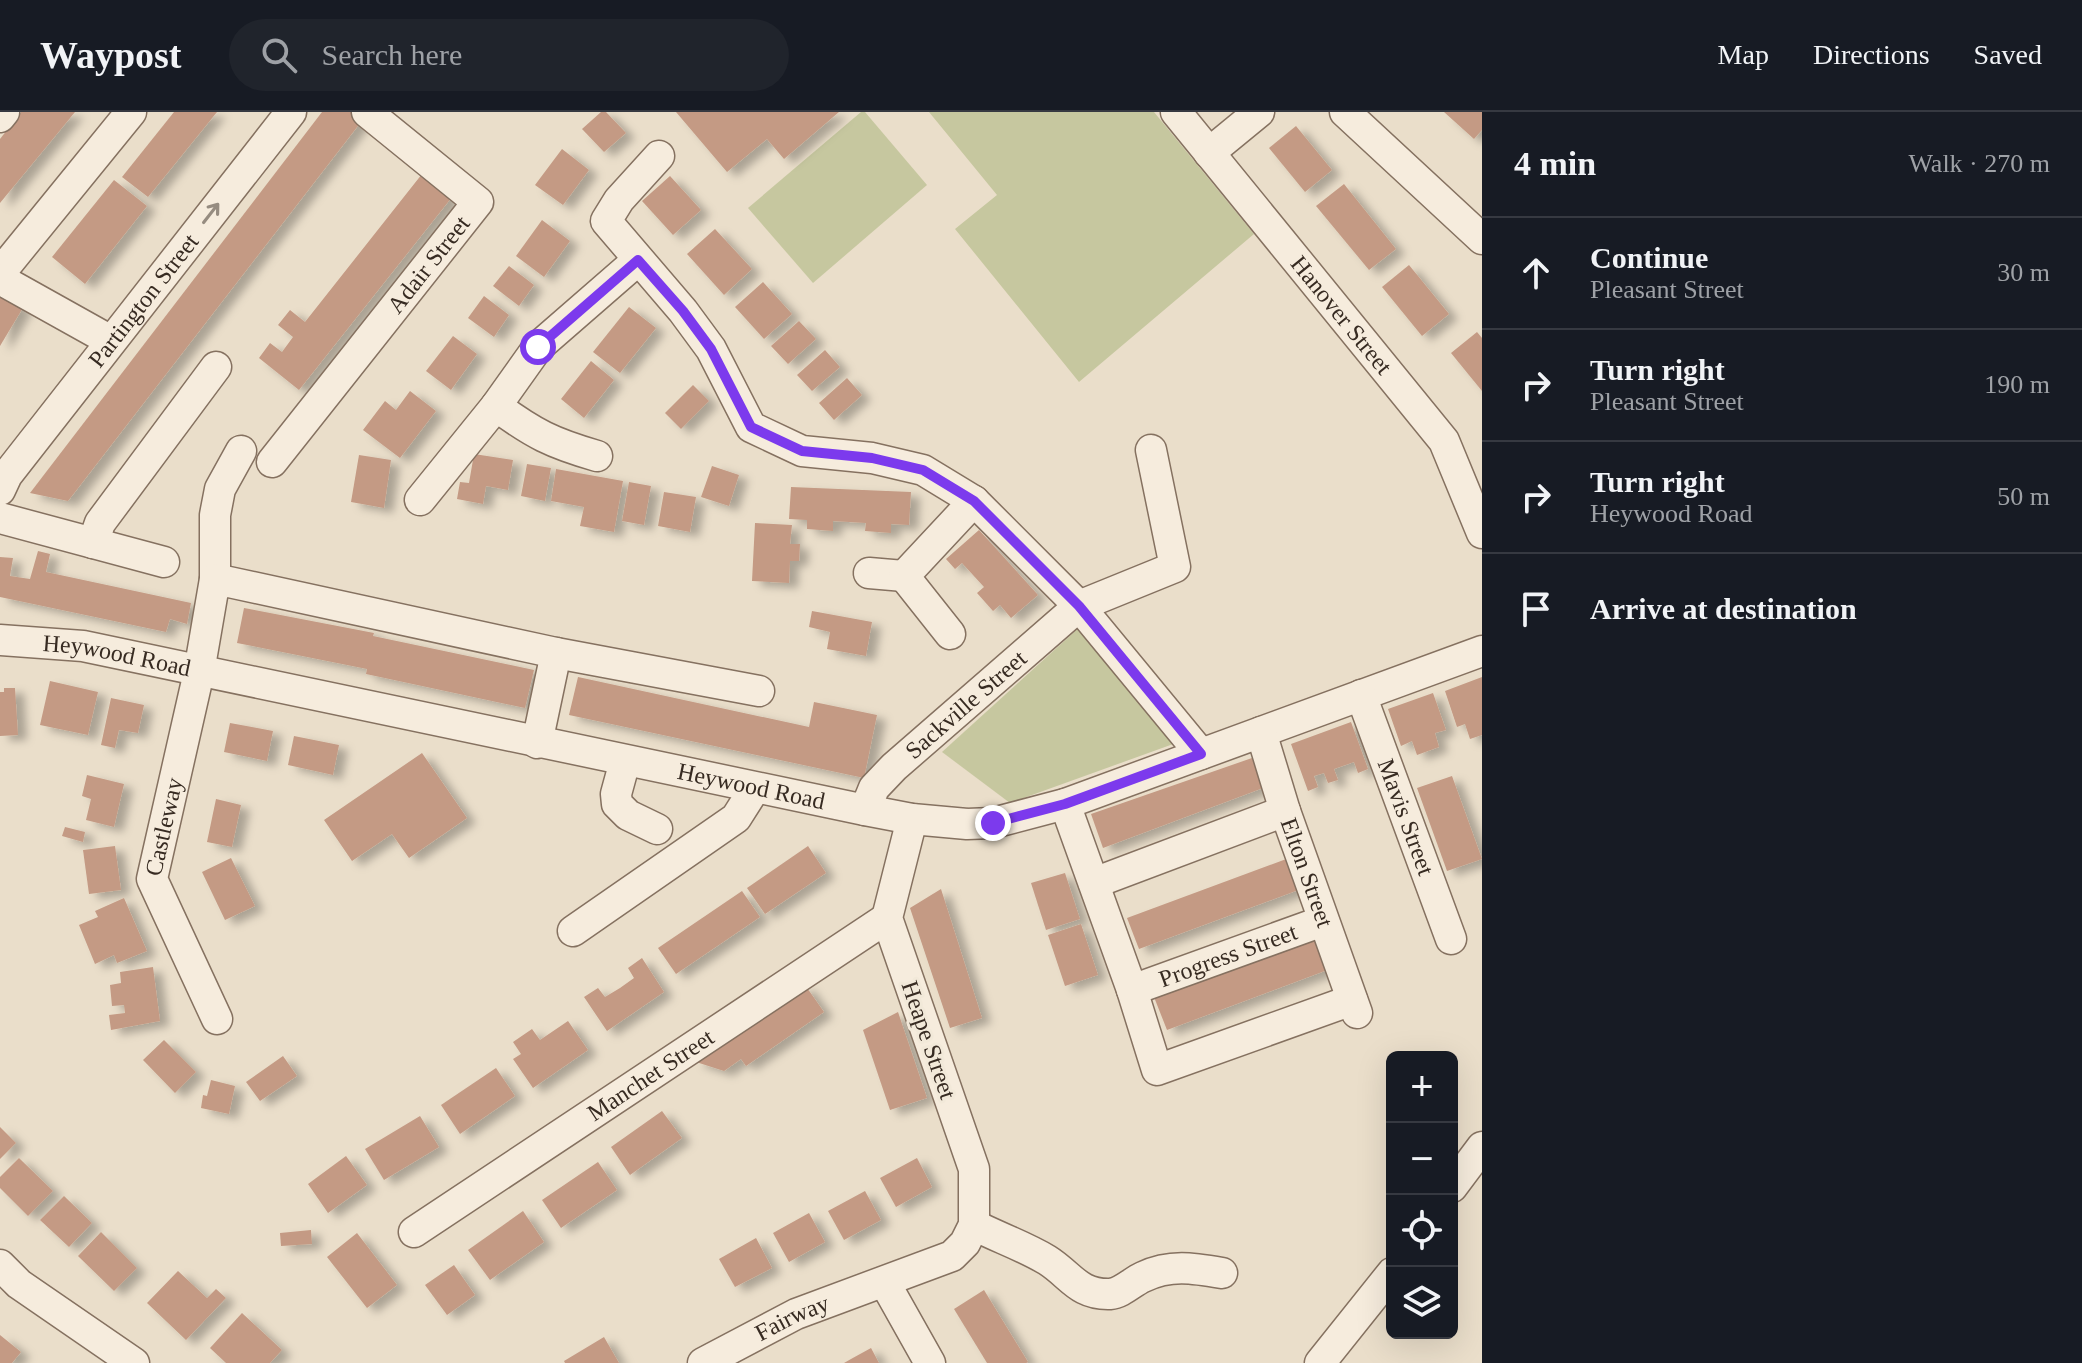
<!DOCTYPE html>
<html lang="en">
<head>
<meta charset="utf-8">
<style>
  body { margin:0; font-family:"Times New Roman",serif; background:#20242c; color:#f1f3f6 }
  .controls { position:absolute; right:24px; bottom:24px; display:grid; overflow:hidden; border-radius:12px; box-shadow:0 8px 32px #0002 }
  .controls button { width:72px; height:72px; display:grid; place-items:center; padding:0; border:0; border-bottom:2px solid #363941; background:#171b24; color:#f1f3f6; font:40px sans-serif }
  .stop { position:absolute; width:24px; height:24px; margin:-18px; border:6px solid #7c3aed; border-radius:50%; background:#fff }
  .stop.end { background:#7c3aed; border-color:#fff; box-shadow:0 2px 8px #0008 }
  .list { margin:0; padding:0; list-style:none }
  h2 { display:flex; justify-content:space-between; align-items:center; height:104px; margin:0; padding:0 32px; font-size:34px }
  h2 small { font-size:26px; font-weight:400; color:#9ea1a6 }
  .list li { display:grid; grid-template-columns:52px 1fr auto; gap:24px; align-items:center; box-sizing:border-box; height:112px; padding:0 32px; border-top:2px solid #363941 }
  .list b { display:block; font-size:30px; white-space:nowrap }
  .list p { margin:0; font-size:26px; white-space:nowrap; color:#9ea1a6 }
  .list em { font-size:26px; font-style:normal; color:#9ea1a6 }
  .icon { flex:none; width:44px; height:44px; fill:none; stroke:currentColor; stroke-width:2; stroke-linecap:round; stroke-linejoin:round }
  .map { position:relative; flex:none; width:1482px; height:1251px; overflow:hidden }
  header { display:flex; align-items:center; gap:48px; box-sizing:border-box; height:112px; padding:0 40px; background:#171b24; border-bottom:2px solid #363941 }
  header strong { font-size:38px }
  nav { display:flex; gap:44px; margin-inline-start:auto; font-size:28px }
  .search { width:560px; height:72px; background:#20242c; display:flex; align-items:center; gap:20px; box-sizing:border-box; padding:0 28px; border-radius:44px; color:#9ea1a6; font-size:30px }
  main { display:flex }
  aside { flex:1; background:#171b24 }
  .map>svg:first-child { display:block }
  .green { fill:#c6c79f }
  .building { fill:#c49a84; filter:url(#shadow) }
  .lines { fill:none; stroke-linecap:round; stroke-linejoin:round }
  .minor-casing { stroke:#857160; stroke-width:33 }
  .minor { stroke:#f6ecdd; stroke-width:30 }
  .oneway { stroke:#968c80 }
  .route { stroke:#7c3aed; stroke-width:10 }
  .labels { text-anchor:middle; stroke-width:6; stroke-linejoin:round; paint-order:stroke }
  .street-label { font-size:24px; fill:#372b22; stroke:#f2e9d9 }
</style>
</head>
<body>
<header>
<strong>Waypost</strong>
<div class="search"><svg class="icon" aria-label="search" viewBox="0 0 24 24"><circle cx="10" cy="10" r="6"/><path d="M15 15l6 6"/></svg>Search here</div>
<nav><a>Map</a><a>Directions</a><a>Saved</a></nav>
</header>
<main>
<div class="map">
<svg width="1482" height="1251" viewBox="0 0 1482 1251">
  <defs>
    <filter id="shadow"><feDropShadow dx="9" dy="5" stdDeviation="4" flood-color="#0004"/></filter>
  </defs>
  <rect width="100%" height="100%" fill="#eadeca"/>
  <g class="green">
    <polygon points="861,0 865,0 927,73 813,171 748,96"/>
    <polygon points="929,0 1154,0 1254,122 1079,270 955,117 997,83"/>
    <polygon points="1082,513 1176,631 1010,691 942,640"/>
  </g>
  <g class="building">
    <polygon points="21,0 75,0 0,91 0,27"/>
    <polygon points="174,0 217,0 148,85 122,65"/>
    <polygon points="322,0 355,0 364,6 68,389 30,381"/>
    <polygon points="601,0 606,0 626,21 604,40 582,17"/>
    <polygon points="676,0 839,0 784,47 767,27 727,60"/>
    <polygon points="1444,0 1482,0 1482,18 1474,27"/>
    <polygon points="1296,14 1332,58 1305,80 1269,36"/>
    <polygon points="562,37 589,58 563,93 535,73"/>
    <polygon points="422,62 452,85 299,278 259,246 270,231 282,240 293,225 278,213 290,198 305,210"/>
    <polygon points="670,64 701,98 673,123 642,89"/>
    <polygon points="114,68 147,94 85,172 52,145"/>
    <polygon points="1344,72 1396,137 1369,158 1316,94"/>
    <polygon points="542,108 570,129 544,165 516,144"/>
    <polygon points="715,117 752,157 724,183 687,142"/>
    <polygon points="1409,153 1449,202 1422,224 1382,175"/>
    <polygon points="509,154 534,173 519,194 493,174"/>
    <polygon points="763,170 792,202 764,227 735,195"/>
    <polygon points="0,182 24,194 0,234"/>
    <polygon points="484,184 509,203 494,225 468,206"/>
    <polygon points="629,195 656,216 620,261 593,240"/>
    <polygon points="799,209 816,227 788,252 771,234"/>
    <polygon points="1477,220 1482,226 1482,279 1451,241"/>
    <polygon points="453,224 477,242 451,278 426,259"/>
    <polygon points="825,238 840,255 812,279 797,263"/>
    <polygon points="591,249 614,268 584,306 561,287"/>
    <polygon points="847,266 862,283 834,308 819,291"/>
    <polygon points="693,273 709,289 681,317 665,301"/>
    <polygon points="410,279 436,299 400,346 363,318 385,289 396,298"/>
    <polygon points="474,342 513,348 508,378 486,374 483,392 457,387 460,370 469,371"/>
    <polygon points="359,343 391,348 384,396 351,390"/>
    <polygon points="527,352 551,356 545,389 521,384"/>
    <polygon points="712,354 739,363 729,394 701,385"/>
    <polygon points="556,357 623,369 614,420 580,414 584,395 551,389"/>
    <polygon points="629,370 651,374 644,413 622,409"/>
    <polygon points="791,375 911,380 909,413 891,412 891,421 865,419 866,411 833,409 833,419 807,417 807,408 789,407"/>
    <polygon points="664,380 696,385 690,420 658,414"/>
    <polygon points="755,411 792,413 790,432 800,432 799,449 790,449 789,471 752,469"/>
    <polygon points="979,418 1038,483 1011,506 1000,493 993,499 977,481 984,475 962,451 955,457 946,447"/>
    <polygon points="38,439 50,442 46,460 191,491 187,512 170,507 166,520 0,485 0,445 13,446 10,464 30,467"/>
    <polygon points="244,496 374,521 373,524 534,558 525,596 366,562 367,557 237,531"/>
    <polygon points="812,499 872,510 866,544 827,537 830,520 809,515"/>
    <polygon points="578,565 809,615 814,590 877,603 864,666 569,603"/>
    <polygon points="1482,565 1482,623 1470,627 1465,612 1457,615 1445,579"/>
    <polygon points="50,569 98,580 88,623 40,613"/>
    <polygon points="4,576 15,576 18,623 0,624 0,580 4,580"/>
    <polygon points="1433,581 1446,618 1435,621 1439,635 1417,643 1412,629 1401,634 1388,597"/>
    <polygon points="111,586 144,593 138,621 119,618 115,636 101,633"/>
    <polygon points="1351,610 1368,657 1358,661 1354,650 1334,657 1338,668 1328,671 1324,661 1314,664 1318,675 1308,679 1291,632"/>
    <polygon points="230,611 273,619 267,649 224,640"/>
    <polygon points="294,624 339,633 333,663 288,653"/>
    <polygon points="422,641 467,706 409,746 392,722 352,749 324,708"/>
    <polygon points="1252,646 1263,676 1103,736 1091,702"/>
    <polygon points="87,663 124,672 114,715 86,708 91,687 82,684"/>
    <polygon points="1452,664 1482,747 1447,759 1417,676"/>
    <polygon points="216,687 241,693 232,735 207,730"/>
    <polygon points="65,715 85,720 83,730 62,724"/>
    <polygon points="115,734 121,778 89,782 83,738"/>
    <polygon points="808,734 826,761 765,802 747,776"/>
    <polygon points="231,746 255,794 225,808 202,760"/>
    <polygon points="1289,746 1301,777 1139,837 1127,806"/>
    <polygon points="1065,761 1080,807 1046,818 1031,771"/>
    <polygon points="941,777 982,906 950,916 910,796"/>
    <polygon points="742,779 760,805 676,862 658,836"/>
    <polygon points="124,786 147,839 117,851 114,843 95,852 79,813 98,805 95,799"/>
    <polygon points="1081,812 1098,863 1065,874 1048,823"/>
    <polygon points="1318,824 1330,857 1167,918 1154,885"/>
    <polygon points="642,846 664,880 607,919 584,885 598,876 605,885 620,876 634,866 628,856"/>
    <polygon points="153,855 160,909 111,918 109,903 125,901 124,893 112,894 110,873 121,871 120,860"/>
    <polygon points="805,873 824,900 746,954 741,947 724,959 693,949"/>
    <polygon points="898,900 927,986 890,998 863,918"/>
    <polygon points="568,909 588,938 533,976 513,947 521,942 513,930 532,917 540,928"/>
    <polygon points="164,928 196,960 175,981 143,948"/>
    <polygon points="283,944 297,964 260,989 246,970"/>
    <polygon points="496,956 515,984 460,1022 441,993"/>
    <polygon points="211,968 235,974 229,1002 201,996 203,983 207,984"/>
    <polygon points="662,999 682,1026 630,1063 611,1035"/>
    <polygon points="420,1004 439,1035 384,1068 365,1037"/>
    <polygon points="0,1015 16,1031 0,1047"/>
    <polygon points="346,1044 367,1073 328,1101 308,1072"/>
    <polygon points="19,1046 53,1079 28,1104 0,1076 0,1065"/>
    <polygon points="917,1046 932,1075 896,1095 880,1066"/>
    <polygon points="598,1050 617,1078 561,1116 542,1088"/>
    <polygon points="865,1079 881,1108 844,1128 828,1099"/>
    <polygon points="64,1084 92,1111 69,1135 40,1108"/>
    <polygon points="523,1099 544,1130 490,1168 468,1138"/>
    <polygon points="809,1101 825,1130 789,1150 773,1121"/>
    <polygon points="311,1118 312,1132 281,1134 280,1121"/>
    <polygon points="101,1120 137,1156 114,1179 78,1144"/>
    <polygon points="357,1121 397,1173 367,1196 327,1145"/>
    <polygon points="756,1126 772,1156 735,1175 719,1147"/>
    <polygon points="454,1153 475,1183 447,1203 425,1173"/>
    <polygon points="178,1159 207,1186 216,1177 226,1186 186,1228 147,1191"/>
    <polygon points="984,1178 1028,1250 1026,1251 987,1251 954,1197"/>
    <polygon points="242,1201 282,1238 270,1251 226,1251 210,1236"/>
    <polygon points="0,1223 21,1240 12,1251 0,1251"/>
    <polygon points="604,1225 619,1251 565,1251 564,1249"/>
    <polygon points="871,1236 879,1251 844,1251 851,1247"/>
  </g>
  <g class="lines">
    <defs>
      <g id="minor">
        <path id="s1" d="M 1176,0 L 1444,329 L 1482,421"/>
        <polyline points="1345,0 1482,127"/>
        <polyline points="0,5 4,0"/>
        <polyline points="1209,41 1259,0"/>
        <polyline points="659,44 619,88 606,109 683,199 711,237 751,315 802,339 872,346 923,358 974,389 1079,494 1201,642"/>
        <polyline points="0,161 131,0"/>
        <polyline points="0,167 111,229"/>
        <path d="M 496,294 C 534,322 552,331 597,344"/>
        <path id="s2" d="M 272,350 L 478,90 L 367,0"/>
        <path id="s3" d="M 0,378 L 7,363 L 291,0"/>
        <polyline points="420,388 496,294 538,235 638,148"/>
        <polyline points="0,406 164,450"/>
        <polyline points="93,431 100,411 216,255"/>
        <polyline points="869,461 904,464"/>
        <polyline points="215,467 215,403 220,377 241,339"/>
        <polyline points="950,522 904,464 974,389"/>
        <path id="s4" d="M 0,528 L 83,534 L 865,698 L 912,707 L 967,712 L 993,711 L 1065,692 L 1482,539"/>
        <path id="s5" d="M 1361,583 L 1451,827"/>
        <path id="s6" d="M 1261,620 L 1285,699 L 1357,901"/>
        <polyline points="537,631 556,541"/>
        <polyline points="625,649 616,682 617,692 628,703 657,717"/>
        <polyline points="1065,692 1132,878 1157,958 1352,888"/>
        <path id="s7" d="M 865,698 L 874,676 L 894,655 L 1079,494 L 1175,455 L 1151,338"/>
        <polyline points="1094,771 1285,699"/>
        <polyline points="573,819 736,706 755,676"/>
        <path id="s8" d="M 1132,878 L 1323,809"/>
        <path id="s9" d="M 217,907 L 152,767 L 199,560 L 215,467 L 556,541 L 759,579"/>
        <polyline points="1452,1075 1482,1035"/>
        <path d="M 974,1113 C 997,1125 1024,1134 1047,1148 C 1071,1163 1078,1183 1110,1182 C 1122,1181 1132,1170 1143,1165 C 1170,1152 1193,1156 1222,1161"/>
        <path id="s10" d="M 414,1120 L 887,806"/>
        <polyline points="0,1153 19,1172 134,1251"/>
        <polyline points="885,1171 930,1251"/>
        <path id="s11" d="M 703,1251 L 796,1202 L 952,1144 L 965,1131 L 974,1113 L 974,1057 L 887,806 L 912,707"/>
        <polyline points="1320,1251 1392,1161"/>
      </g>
    </defs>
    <use href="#minor" class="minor-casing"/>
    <use href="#minor" class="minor"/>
  </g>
  <defs><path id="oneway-shaft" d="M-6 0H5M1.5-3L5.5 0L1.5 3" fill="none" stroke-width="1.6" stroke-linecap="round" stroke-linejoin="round" transform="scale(2)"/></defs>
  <use class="oneway" href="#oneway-shaft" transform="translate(211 101) rotate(-52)"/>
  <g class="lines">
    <polyline class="route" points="538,235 638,148 683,199 711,237 751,315 802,339 872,346 923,358 974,389 1079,494 1201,642 1065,692 993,711"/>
  </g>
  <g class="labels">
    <g class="street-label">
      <text dy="8" stroke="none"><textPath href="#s2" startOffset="252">Adair Street</textPath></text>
      <text dy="8" stroke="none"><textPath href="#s3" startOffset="238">Partington Street</textPath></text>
      <text dy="8" stroke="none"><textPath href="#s1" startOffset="262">Hanover Street</textPath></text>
      <text dy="8" stroke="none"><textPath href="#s4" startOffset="118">Heywood Road</textPath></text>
      <text dy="8" stroke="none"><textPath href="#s7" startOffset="148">Sackville Street</textPath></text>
      <text dy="8" stroke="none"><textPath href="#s4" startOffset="766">Heywood Road</textPath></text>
      <text dy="8" stroke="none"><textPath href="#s5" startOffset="130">Mavis Street</textPath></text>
      <text dy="8" stroke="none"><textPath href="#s9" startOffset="208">Castleway</textPath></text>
      <text dy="8" stroke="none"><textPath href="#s6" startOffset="148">Elton Street</textPath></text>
      <text dy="8" stroke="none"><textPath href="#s8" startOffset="102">Progress Street</textPath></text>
      <text transform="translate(929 928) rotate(71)" y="8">Heape Street</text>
      <text dy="8" stroke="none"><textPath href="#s10" startOffset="284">Manchet Street</textPath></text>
      <text dy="8" stroke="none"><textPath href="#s11" startOffset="100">Fairway</textPath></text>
    </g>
  </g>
</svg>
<div class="controls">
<button>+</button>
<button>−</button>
<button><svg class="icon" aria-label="locate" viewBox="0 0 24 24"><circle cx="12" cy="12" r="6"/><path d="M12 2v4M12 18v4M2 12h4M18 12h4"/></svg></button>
<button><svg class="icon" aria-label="layers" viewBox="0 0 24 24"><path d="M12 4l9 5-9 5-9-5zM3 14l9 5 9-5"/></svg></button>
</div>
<div class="stop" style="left:538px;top:235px"></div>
<div class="stop end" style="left:993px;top:711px"></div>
</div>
<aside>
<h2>4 min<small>Walk · 270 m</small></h2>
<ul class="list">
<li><svg class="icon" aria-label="ahead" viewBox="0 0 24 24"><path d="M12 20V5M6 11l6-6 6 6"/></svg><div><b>Continue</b><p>Pleasant Street</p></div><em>30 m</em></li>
<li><svg class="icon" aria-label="right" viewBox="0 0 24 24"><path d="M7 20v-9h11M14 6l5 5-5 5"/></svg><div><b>Turn right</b><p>Pleasant Street</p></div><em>190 m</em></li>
<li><svg class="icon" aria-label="right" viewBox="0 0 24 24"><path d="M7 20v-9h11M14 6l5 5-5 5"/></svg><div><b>Turn right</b><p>Heywood Road</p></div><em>50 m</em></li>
<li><svg class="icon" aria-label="arrive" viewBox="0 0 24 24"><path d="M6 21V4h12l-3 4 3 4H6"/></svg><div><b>Arrive at destination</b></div></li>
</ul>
</aside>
</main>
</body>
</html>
